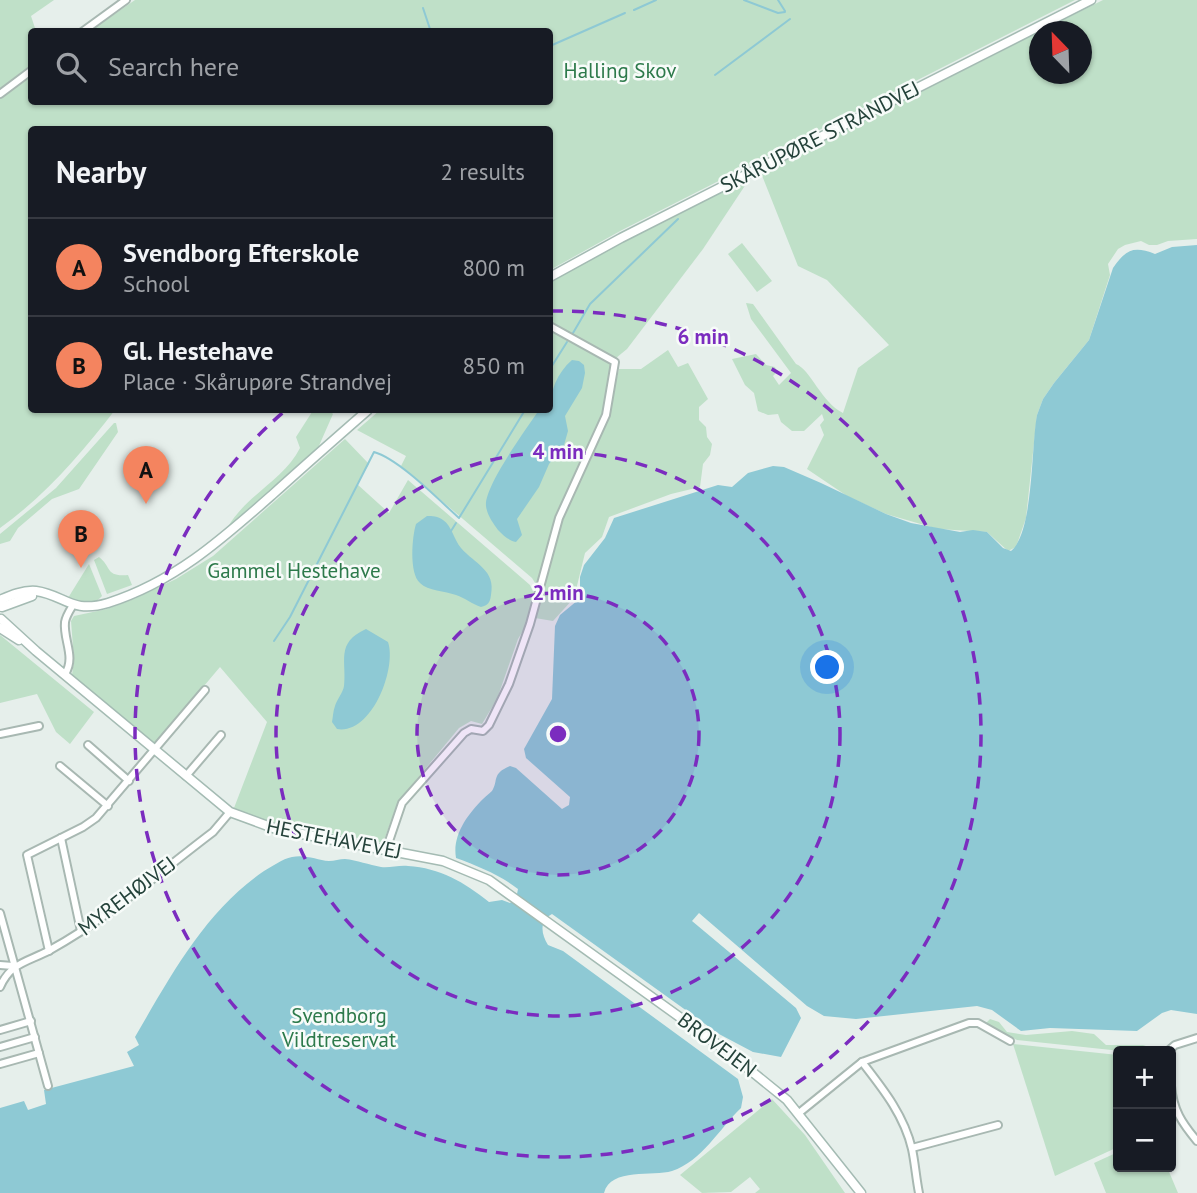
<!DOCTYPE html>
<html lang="en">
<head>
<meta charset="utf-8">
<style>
  body { margin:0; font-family:"PT Sans",sans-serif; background:#20242c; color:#f1f3f6 }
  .controls { position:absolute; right:21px; bottom:21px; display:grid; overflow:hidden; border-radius:7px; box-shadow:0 2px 5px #0004 }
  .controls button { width:63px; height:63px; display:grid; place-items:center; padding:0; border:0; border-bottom:2px solid #363941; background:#171b24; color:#f1f3f6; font:35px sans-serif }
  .compass { position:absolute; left:1029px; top:21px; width:63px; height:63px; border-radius:50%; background:#171b24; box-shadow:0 2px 5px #0004; rotate:337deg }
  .you { position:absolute; left:828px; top:668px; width:24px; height:24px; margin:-18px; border:5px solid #fff; border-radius:50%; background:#1a73e8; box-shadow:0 0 0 10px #1a73e833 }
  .badge { display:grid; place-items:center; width:46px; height:46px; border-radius:50%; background:#f4845f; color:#111; font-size:23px; font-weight:700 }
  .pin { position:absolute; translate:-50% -58px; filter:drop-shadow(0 2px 4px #0008) }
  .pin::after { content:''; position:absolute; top:37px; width:24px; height:21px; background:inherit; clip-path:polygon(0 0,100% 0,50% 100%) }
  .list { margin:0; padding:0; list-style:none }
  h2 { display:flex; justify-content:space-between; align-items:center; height:91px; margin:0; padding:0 28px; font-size:30px }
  h2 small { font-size:23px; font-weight:400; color:#9ea1a6 }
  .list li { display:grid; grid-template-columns:46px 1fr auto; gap:21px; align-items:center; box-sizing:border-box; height:98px; padding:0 28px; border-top:2px solid #363941 }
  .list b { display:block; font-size:26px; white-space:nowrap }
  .list p { margin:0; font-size:23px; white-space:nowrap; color:#9ea1a6 }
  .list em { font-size:23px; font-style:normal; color:#9ea1a6 }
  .icon { flex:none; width:38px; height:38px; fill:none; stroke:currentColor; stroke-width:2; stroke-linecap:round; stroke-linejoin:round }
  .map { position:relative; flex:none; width:1197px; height:1193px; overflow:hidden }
  .search { position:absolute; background:#171b24; box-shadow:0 2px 5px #0004; left:28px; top:28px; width:525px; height:77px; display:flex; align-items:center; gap:18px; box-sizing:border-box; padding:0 24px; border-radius:7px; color:#9ea1a6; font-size:26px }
  .panel { position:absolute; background:#171b24; box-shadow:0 2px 5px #0004; left:28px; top:126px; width:525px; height:287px; border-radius:7px }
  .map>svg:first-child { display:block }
  .green { fill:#bfe0c8 }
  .water { fill:#8ec9d4 }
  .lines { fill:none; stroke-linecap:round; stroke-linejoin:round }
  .stream { stroke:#8ec9d4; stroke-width:2 }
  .street-casing { stroke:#a8b8b2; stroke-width:10 }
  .secondary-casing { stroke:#a4bbb3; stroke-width:11 }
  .street { stroke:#fff; stroke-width:6 }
  .secondary { stroke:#fff; stroke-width:8 }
  .ring { fill:none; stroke:#7b2cbf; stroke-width:3.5; stroke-dasharray:12 9 }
  .labels { text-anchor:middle; stroke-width:5; stroke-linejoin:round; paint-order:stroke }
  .park-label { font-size:21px; fill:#2d7a4b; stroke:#f7fbf9 }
  .street-label { font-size:21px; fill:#24423a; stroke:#f7fbf9 }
  .centre { fill:#7b2cbf; stroke:#f7fbf9; stroke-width:3.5 }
  .ring-label { font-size:21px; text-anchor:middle; font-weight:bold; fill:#7b2cbf; stroke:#f7fbf9; stroke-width:5; stroke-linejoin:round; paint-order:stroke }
</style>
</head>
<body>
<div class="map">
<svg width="1197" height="1193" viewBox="0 0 1197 1193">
  <rect width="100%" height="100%" fill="#e6efeb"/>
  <g class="green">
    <polygon points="0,0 54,0 31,16 36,31 32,32 31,67 0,91"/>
    <path d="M 135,0 L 1075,0 L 622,230 L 550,270 L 550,130 L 32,130 L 32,410 L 115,410 C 81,454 46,495 0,528 L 0,98 L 31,73 L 32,102 L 550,102 L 550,32 L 90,31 Z"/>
    <path d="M 1103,0 L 1197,0 L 1197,239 L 1168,241 L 1157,245 L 1149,245 L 1141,241 L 1125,245 L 1118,249 L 1108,264 L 1110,275 L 1089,340 L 1054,383 L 1043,399 L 1037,415 L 1026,518 L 1016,547 L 1008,551 L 987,532 L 938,529 L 886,514 L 847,496 L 807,469 L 824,435 L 820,425 L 824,420 L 822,414 L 804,431 L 792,431 L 781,422 L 778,414 L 768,415 L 758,411 L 754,393 L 745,385 L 732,359 L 756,354 L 766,365 L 775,367 L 777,372 L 773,376 L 779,385 L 791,373 L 751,319 L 746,303 L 753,304 L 796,364 C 810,369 822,403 843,413 L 858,368 L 889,345 L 827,280 L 798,266 L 761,173 L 1039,32 L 1040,74 L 1082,74 L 1082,32 L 1041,31 Z"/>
    <polygon points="752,175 703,249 627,349 616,358 550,322 550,280"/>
    <polygon points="742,243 772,281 757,292 728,254"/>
    <polygon points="550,331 613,363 603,414 557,517 537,586 532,578 401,466 406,456 357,430 380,410 550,410"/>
    <polygon points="668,350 678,367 688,363 708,399 699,407 699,420 706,427 707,437 712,444 710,455 703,464 700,487 671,494 609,517 602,537 585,553 574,598 553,621 535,618 561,519 608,415 619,369 641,369"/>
    <path d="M 317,410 L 329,410 L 333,414 L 318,448 L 228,527 C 246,495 284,480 300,448 L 296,437 L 312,412 Z"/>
    <polygon points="114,423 116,423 118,432 79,489 52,499 18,528 10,541 0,544 0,534 56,488"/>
    <polygon points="345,439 369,464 357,484 389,513 408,480 530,585 535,596 527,624 518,639 497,699 482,724 471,721 459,728 398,802 383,843 260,820 234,808 267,722 220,667 155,744 72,675 74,660 71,621 74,616 107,609 134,599 176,579 213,556"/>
    <path d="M 99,557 C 112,567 105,577 128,575 L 132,585 L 107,594 L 94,560 Z"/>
    <path d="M 89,564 L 102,596 C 94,606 79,602 68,598 Z"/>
    <polygon points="0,635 94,712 70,744 56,732 37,694 0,703"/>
    <polygon points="990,1019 999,1022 1007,1032 1026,1035 1072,1031 1094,1034 1106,1045 1143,1045 1152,1048 1151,1051 1121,1051 1017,1040 985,1024"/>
    <polygon points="1013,1044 1118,1055 1118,1147 1055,1176"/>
    <polygon points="772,1099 805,1135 845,1193 755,1193 760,1189 750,1177 731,1192 702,1193 680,1175"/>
    <polygon points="1118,1152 1118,1167 1167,1167 1178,1193 1106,1193 1094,1163"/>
  </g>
  <g class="water">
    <path d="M 1197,245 L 1197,1014 L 1171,1010 L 1162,1013 L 1137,1031 L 1050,1028 L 1021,1031 L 992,1010 L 977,1006 L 856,1019 L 824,1016 L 807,1006 L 699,913 L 692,921 L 796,1008 L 801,1018 L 781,1057 L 753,1052 L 719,1034 L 552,914 C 539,921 541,934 548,945 L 563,951 L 738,1079 L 743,1097 L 741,1108 C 719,1129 702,1161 672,1171 C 653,1177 611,1167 604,1193 L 0,1193 L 0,1108 L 24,1101 L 28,1110 L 46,1104 L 44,1090 L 134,1066 L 127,1052 L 139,1045 L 135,1037 C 170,977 205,911 264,871 C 273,866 282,859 292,857 C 305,854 317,860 329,861 C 334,861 340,859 345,859 C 357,860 369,865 381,867 C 390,868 399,865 408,866 C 440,868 464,882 489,902 L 502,900 L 510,903 L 516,899 L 518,889 C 500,875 478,866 456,858 C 452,835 468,814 483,799 C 484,798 491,792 492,791 C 499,780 491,774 510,766 L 516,768 L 562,809 L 569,805 L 570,797 L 526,758 L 524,749 L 552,699 L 555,626 L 560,615 L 578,600 L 580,595 L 580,577 L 584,565 L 605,538 L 614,518 L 718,485 L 732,487 L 748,473 L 773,466 L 784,467 L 821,483 L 886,514 L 911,523 L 960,532 L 973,530 L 987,532 L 1003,548 L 1011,551 C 1034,532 1031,446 1037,415 L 1043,399 L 1054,383 L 1089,340 L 1113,268 C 1126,249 1134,246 1155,254 L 1172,247 Z"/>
    <path d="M 572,360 L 579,361 L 584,365 L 585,373 L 582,388 L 565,416 L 568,431 L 564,445 L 549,464 L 539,487 L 517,519 L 522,535 L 516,542 C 508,540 504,536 498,530 C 493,523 487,515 486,506 C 484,486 527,428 539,410 L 550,410 C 550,391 557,373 572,360 Z"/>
    <path d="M 427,516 C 432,516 438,516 443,520 C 452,526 454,540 461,548 C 475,564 496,570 491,595 C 490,603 488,605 481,607 C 472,604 465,598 456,595 C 445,591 428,591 420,583 C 409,573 412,537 416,524 Z"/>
    <path d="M 366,629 L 388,642 C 397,668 372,735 337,729 L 332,722 C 333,717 333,711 335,706 C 337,699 343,693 344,686 C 347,661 335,643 366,629 Z"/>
  </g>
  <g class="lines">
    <g class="stream">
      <polyline points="744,0 778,13 785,12"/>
      <polyline points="778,0 785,11"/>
      <polyline points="423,8 431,32"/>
      <polyline points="634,10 656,0"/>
      <polyline points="550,46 625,13"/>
      <polyline points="715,75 790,19"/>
      <polyline points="573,333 590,304 678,219"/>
      <polyline points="550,369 567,342"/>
      <polyline points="451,531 456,523"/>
      <path d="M 274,641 L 290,617 L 374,452 C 399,459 439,500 459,518 L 525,410"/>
    </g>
    <defs>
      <g id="street">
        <polyline points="82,32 126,0"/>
        <polyline points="0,94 32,70"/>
        <path d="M 65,674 C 76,657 63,640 65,622 C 66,616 70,610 73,605"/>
        <polyline points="0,734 39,726"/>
        <polyline points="88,745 129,781"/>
        <polyline points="60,766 108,806"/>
        <polyline points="186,776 221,735"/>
        <polyline points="61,838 81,931"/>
        <polyline points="386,850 402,803 464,733 471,729 483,731 489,725 509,684 530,624 559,518 606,415 615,362 550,326"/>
        <polyline points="0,913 48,1086"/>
        <polyline points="49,951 27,855 83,827 96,818 205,690"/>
        <polyline points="0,965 13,966"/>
        <path d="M 0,987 C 11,962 28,962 50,950 C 108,918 160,872 213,832 L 230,812"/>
        <polyline points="0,1030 31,1021"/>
        <polyline points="0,1047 35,1037"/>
        <polyline points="1168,1051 1175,1045 1197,1038"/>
        <path d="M 862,1062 C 883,1089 904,1115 912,1149 C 915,1163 916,1178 919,1193"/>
        <polyline points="0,1064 39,1053"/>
        <path d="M 1171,1086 C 1173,1110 1182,1123 1197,1141"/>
        <polyline points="799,1113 862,1062 969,1023 978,1023 1010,1041"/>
        <polyline points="912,1148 998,1125"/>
      </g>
      <g id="secondary">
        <polyline points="550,277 621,238 1091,0"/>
        <path d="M 0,600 C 11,595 23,590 36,591 C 65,595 71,614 108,603 C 174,582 221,540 272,495 C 304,466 336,438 368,410"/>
        <polyline points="2,607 32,596"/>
        <polyline points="1,619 36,651 230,812 276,829 443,861 489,880 724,1049 787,1100 861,1193"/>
        <polyline points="0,628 19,640"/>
      </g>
    </defs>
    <use href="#street" class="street-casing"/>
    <use href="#secondary" class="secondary-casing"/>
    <use href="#street" class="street"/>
    <use href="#secondary" class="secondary"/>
  </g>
  <circle cx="558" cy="734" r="141" fill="#7b2cbf" fill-opacity=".12"/>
  <g class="ring">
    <circle cx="558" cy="734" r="141"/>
    <circle cx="558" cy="734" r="282"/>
    <path d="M551 311A423 423 0 1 1 286 410"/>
  </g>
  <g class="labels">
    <g class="park-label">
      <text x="620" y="78">Halling Skov</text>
      <text x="294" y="578">Gammel Hestehave</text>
      <text x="339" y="1023">Svendborg<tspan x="339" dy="24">Vildtreservat</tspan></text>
    </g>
    <g class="street-label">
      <text transform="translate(820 137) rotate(-27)" y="7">SKÅRUPØRE STRANDVEJ</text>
      <text transform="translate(334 839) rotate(11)" y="7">HESTEHAVEVEJ</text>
      <text transform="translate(127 896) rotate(-37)" y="7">MYREHØJVEJ</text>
      <text transform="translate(717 1045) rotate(37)" y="7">BROVEJEN</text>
    </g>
  </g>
  <circle cx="558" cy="734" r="10" class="centre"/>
  <g class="ring-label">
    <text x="703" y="344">6 min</text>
    <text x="558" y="459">4 min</text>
    <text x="558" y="600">2 min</text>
  </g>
</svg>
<div class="controls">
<button>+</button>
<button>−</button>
</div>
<svg class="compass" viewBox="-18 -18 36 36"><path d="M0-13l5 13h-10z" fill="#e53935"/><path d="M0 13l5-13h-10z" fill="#9ea1a6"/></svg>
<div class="you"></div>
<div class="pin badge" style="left:146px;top:504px">A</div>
<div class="pin badge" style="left:81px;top:568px">B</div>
<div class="search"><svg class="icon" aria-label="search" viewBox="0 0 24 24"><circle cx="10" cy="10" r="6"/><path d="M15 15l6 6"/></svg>Search here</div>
<section class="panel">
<h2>Nearby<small>2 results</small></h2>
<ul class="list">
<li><span class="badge">A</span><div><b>Svendborg Efterskole</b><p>School</p></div><em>800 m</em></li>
<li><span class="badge">B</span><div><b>Gl. Hestehave</b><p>Place · Skårupøre Strandvej</p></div><em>850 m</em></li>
</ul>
</section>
</div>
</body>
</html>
